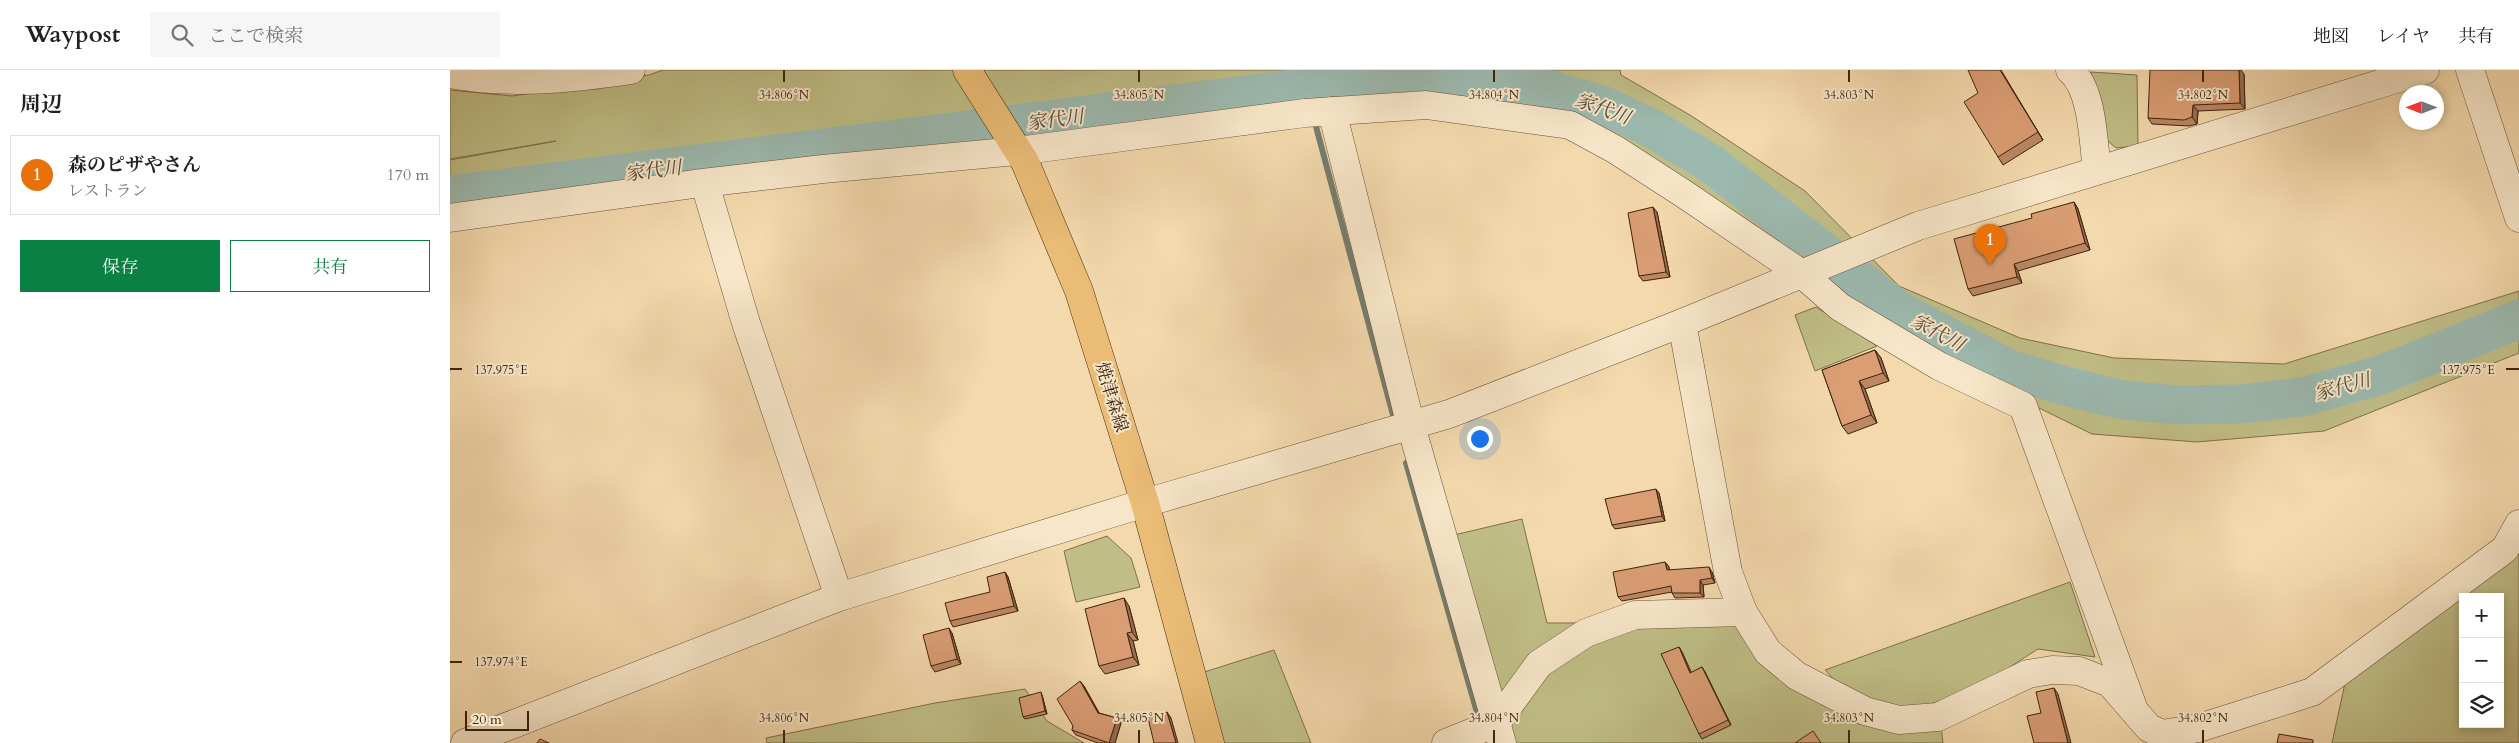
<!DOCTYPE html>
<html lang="ja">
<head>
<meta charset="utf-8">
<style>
  body { margin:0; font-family:Cardo,"Noto Serif JP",serif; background:#f6f6f6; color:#202124 }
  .controls { position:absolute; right:15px; bottom:15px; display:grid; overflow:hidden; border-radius:0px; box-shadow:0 2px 8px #0003 }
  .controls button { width:45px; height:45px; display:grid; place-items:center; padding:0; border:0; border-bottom:1px solid #e0e0e0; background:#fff; color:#202124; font:25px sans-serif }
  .compass { position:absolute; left:1949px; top:15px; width:45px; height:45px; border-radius:50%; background:#fff; box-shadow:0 2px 8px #0003; rotate:270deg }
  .scale { position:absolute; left:15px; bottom:12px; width:64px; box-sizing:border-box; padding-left:5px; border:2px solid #3e230e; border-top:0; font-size:14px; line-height:18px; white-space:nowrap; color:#3e230e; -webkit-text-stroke:4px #f7e6c9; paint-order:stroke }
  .you { position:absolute; left:1029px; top:368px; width:18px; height:18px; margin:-12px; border:4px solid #fff; border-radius:50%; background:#1a73e8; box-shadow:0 0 0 8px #1a73e833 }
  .badge { display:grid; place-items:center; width:32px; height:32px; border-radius:50%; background:#0b8043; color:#fff; font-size:16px; font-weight:700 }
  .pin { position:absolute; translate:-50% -41px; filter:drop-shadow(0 1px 2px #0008) }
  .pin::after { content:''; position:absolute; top:26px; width:18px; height:15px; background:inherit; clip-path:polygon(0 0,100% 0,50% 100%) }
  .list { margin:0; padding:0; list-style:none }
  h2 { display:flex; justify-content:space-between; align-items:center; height:65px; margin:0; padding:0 20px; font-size:21px }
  h2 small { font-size:16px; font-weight:400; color:#757577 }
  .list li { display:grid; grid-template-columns:32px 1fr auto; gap:15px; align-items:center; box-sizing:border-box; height:80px; margin:0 10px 10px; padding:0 10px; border:1px solid #e0e0e0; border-radius:0px }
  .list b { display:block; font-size:19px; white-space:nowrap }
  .list p { margin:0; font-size:16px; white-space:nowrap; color:#757577 }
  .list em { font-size:16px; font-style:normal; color:#757577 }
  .actions { display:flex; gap:10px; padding:15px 20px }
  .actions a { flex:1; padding:11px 0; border:1px solid #0b8043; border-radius:0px; text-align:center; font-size:18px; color:#0b8043 }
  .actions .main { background:#0b8043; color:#fff }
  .icon { flex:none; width:28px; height:28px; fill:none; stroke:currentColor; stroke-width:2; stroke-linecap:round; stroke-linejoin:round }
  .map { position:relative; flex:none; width:2069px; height:673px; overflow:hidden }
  header { display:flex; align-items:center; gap:30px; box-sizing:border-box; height:70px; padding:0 25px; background:#fff; border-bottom:1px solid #e0e0e0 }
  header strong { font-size:24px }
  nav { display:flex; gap:28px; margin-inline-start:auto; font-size:18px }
  .search { width:350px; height:45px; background:#f6f6f6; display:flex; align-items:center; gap:12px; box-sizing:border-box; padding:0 18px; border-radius:0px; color:#757577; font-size:19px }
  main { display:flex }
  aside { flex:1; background:#fff }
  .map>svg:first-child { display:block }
  .green { fill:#c0be86; stroke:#7f704a; fill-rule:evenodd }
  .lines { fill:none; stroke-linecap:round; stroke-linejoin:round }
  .stream { stroke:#767d6f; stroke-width:6 }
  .river { stroke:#9cb9af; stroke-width:39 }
  .minor-casing { stroke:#6b5036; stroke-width:29 }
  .major-casing { stroke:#3e230e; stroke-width:29 }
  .minor { stroke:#f7e6c9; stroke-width:28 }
  .major { stroke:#eabc76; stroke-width:28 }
  .wall { fill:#bb8764; stroke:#3e230e }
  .shaded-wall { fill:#996e51; stroke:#3e230e }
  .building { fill:#da9d74; stroke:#3e230e }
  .ticks { fill:none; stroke:#3e230e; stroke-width:2 }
  .labels { text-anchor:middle; stroke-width:4; stroke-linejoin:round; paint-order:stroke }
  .street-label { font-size:18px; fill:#3e230e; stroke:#f7e6c9 }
  .water-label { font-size:19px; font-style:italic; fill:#564836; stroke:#f7e6c9 }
  .ticks-label { font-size:12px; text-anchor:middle; fill:#3e230e; stroke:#f7e6c9; stroke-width:4; stroke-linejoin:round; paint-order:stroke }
</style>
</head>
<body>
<header>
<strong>Waypost</strong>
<div class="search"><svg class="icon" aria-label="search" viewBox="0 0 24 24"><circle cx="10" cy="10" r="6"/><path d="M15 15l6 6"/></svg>ここで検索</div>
<nav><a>地図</a><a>レイヤ</a><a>共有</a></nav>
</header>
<main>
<aside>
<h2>周辺<small></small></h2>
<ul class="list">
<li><span class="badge" style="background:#e8710a">1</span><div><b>森のピザやさん</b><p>レストラン</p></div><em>170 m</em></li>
</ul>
<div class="actions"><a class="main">保存</a><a>共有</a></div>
</aside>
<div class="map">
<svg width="2069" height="673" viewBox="0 0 2069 673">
  <rect width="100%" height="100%" fill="#f3d9ac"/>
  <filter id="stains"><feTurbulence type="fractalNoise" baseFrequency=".004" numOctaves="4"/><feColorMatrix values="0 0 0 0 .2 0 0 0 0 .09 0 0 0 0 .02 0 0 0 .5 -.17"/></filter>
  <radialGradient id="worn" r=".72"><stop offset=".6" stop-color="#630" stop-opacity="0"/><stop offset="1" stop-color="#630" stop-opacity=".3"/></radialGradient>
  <g class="green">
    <polygon points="213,0 1170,0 1171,5 1240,45 1355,121 1449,216 1570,268 1664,288 1834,294 2069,221 2069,283 1874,361 1747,372 1642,364 1534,311 1446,260 1167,68 930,35 0,156 0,90 106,71 0,89 0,20 62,26 199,5"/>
    <polygon points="1641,2 1687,5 1688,76 1666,78 1650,64"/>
    <polygon points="1366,237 1427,276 1365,301 1345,245"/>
    <polygon points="1072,449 1097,553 1135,553 1059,616 1045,625 1004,465"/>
    <polygon points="657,466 681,488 690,517 626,532 614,481"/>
    <path d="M 2069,479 L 2069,673 L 1882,673 L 1895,613 L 1918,591 L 2063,490 ZM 2013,527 L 2050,527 L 2050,654 L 2013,654 Z"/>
    <polygon points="1620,512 1645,587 1588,579 1524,620 1449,644 1399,626 1375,600"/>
    <polygon points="1287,542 1422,652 1490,646 1493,673 1059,673 1055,656 1094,591 1146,559"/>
    <polygon points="824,580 861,673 771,673 751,603"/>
    <polygon points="575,619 597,651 634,673 317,673 316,668 485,633"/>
  </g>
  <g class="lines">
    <g class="stream">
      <polyline points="859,17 862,37"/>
      <polyline points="864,49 943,345"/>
      <polyline points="956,393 1030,653"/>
    </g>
    <polyline class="river" points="0,125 859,17 965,6 1033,9 1083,15 1155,36 1203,59 1260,93 1451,242 1561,300 1619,317 1673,330 1728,335 1790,334 1852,327 1931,305 2069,249"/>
    <defs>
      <g id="minor">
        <path d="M 1620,0 C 1643,20 1643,71 1647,100"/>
        <polyline points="2020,0 2069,148"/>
        <path d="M 0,4 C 59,15 122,9 181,0"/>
        <polyline points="882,41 961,356 1052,673"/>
        <polyline points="255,114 296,253 389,527"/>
        <polyline points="0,148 244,114 373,99 568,81 855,43 976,35 1120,55 1166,80 1234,124 1352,204 1390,237 1489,296 1573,336 1684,640"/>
        <polyline points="1232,253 1278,502 1293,542 1318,582 1347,606 1415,641 1449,650 1488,647 1578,604 1602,600 1629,601 1660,613 1699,658 1712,664 1749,658 1862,622 2055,479 2069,454"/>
        <polyline points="15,673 389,527 695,433 999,344 1232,253 1468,156 1975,0"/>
        <polyline points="996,673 1046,653 1089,594 1136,563 1185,545 1293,542"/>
      </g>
      <polyline id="major" points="517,0 575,92 629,221 695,433 760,673"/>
    </defs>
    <use href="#minor" class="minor-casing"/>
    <use href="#major" class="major-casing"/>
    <use href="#minor" class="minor"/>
    <use href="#major" class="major"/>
  </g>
  <g class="wall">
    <polygon points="1552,3 1593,70 1553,95 1548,87 1528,23"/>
    <polygon points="1794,4 1795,39 1748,41 1747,54 1739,56 1702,54 1698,48"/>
    <polygon points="1624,132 1628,139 1640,180 1568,201 1572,213 1523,226 1518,219 1582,148"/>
    <polygon points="1207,142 1220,207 1193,211 1189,206"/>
    <polygon points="1425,280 1431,288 1439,311 1415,319 1427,353 1398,364 1392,356 1372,300"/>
    <polygon points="1209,423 1215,451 1165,459 1162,455"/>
    <polygon points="1215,492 1219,497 1219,500 1262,502 1265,513 1253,515 1254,527 1225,528 1222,523 1222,522 1172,531 1168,527"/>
    <polygon points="555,502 558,507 568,541 503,557 500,551 540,522"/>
    <polygon points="679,536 688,570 683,571 689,595 655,604 649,596"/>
    <polygon points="502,563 511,594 485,602 481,596"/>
    <polygon points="1229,577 1232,582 1241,603 1252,597 1255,602 1281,655 1252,669 1249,664"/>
    <polygon points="634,616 649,643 667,648 671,653 665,673 648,673 626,665 622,660"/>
    <polygon points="592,625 597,644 575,649 573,647"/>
  </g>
  <g class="shaded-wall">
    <polygon points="1550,0 1551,0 1593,70 1588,62"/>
    <polygon points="1789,0 1791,0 1794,4 1795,39 1790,33"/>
    <polygon points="1743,35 1748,41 1747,54 1742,47"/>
    <polygon points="1624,132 1628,139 1640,180 1635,173"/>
    <polygon points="1203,137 1207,142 1220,207 1216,202"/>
    <polygon points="1564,194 1568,201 1572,213 1567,207"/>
    <polygon points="1425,280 1431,288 1439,311 1433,303"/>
    <polygon points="1409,311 1415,319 1427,353 1421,345"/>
    <polygon points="1206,419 1209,423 1215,451 1212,446"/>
    <polygon points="1215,492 1219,497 1220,505 1217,500"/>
    <polygon points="1259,497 1262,502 1265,513 1262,508"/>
    <polygon points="555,502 558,507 568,541 564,536"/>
    <polygon points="1250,510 1253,515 1254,527 1250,523"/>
    <polygon points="674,528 679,536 688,570 682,562"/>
    <polygon points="499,558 502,563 511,594 507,589"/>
    <polygon points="677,563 683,571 689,595 683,587"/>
    <polygon points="1229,577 1232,582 1244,608 1240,603"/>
    <polygon points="1252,597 1255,602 1281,655 1278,650"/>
    <polygon points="630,611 634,616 652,648 648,643"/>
    <polygon points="1604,618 1608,624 1621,673 1618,673"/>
    <polygon points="591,622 592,625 597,644 595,641"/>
    <polygon points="717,642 721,648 728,673 726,673"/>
    <polygon points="667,648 671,653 665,673 659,673"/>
  </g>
  <g class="building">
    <polygon points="1518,0 1550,0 1588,62 1548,87 1514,32 1528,23"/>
    <polygon points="1700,0 1789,0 1790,33 1743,35 1742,47 1734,50 1698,48"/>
    <polygon points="1624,132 1635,173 1564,194 1567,207 1518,219 1504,169 1582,148 1581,144"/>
    <polygon points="1203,137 1216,202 1189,206 1178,143"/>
    <polygon points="1425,280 1433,303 1409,311 1421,345 1392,356 1372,300"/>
    <polygon points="1206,419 1212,446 1162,455 1155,429"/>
    <polygon points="1215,492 1217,500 1259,497 1262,508 1250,510 1250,523 1222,523 1221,516 1168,527 1163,502"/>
    <polygon points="555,502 564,536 500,551 495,533 540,522 537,507"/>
    <polygon points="674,528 682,562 677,563 683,587 649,596 635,539"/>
    <polygon points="499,558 507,589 481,596 473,565"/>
    <polygon points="1229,577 1240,603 1252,597 1278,650 1249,664 1211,584"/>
    <polygon points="630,611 648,643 667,648 659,673 622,660 623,656 607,629"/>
    <polygon points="1604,618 1618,673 1584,673 1577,646 1591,643 1586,622"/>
    <polygon points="591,622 595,641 573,647 569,628"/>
    <polygon points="717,642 726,673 704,673 698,648"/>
    <polygon points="1363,661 1371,673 1345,673"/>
    <polygon points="1829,664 1863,670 1863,673 1827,673"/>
    <polygon points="90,669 99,673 87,673"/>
  </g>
  <path class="ticks" d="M 334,0 L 334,12M 689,0 L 689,12M 1044,0 L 1044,12M 1399,0 L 1399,12M 1753,0 L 1753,12M 0,299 L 12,299M 2056,299 L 2069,299M 0,592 L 12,592M 334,660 L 334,673M 689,660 L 689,673M 1044,660 L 1044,673M 1399,660 L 1399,673M 1753,660 L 1753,673"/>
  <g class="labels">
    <g class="street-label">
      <text transform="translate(662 327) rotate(73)" y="6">焼津森線</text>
    </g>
    <g class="water-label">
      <text transform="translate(1153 38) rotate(20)" y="7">家代川</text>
      <text transform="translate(605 49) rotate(-7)" y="7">家代川</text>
      <text transform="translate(203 100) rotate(-7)" y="7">家代川</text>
      <text transform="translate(1488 262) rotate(28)" y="7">家代川</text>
      <text transform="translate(1892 316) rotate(-15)" y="7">家代川</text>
    </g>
  </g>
  <g class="ticks-label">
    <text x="334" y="29">34.806°N</text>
    <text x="689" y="29">34.805°N</text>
    <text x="1044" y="29">34.804°N</text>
    <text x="1399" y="29">34.803°N</text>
    <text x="1753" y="29">34.802°N</text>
    <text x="2018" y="304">137.975°E</text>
    <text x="51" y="304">137.975°E</text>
    <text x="51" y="596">137.974°E</text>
    <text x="334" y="652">34.806°N</text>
    <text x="689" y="652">34.805°N</text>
    <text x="1044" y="652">34.804°N</text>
    <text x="1399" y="652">34.803°N</text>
    <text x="1753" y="652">34.802°N</text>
  </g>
  <rect width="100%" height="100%" filter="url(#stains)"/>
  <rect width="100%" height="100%" fill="url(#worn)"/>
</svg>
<div class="controls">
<button>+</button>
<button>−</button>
<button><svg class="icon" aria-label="layers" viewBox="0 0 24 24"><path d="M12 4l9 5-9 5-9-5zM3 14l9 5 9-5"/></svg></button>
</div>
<svg class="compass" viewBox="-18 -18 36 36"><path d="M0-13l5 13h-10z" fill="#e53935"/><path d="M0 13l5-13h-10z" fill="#757577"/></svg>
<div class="scale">20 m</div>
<div class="you"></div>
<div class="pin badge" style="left:1540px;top:195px;background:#e8710a">1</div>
</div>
</main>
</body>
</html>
